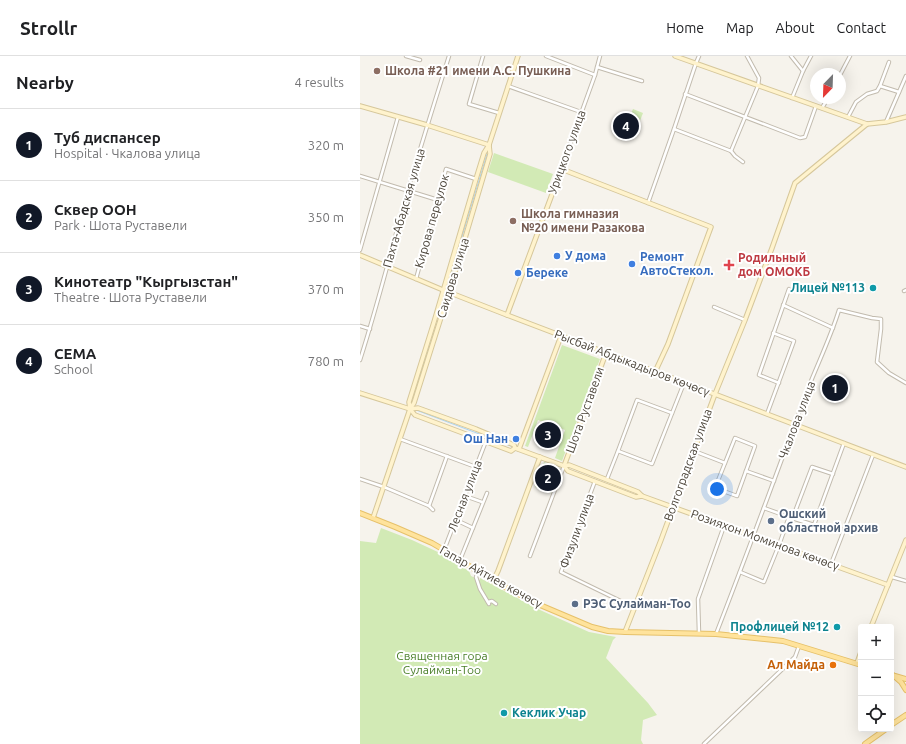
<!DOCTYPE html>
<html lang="en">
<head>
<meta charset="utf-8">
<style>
  body { margin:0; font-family:Ubuntu,sans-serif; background:#f6f6f6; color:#202124 }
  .controls { position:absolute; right:12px; bottom:12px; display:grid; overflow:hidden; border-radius:4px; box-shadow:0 4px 16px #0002 }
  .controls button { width:36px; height:36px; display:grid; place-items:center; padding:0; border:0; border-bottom:1px solid #e0e0e0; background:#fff; color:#202124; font:20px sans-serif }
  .compass { position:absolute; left:450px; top:12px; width:36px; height:36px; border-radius:50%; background:#fff; box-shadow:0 4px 16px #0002; rotate:203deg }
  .you { position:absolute; left:357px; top:433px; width:14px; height:14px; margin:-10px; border:3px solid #fff; border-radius:50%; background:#1a73e8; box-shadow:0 0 0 6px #1a73e833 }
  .badge { display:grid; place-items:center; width:26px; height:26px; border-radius:50%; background:#111827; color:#fff; font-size:13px; font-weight:700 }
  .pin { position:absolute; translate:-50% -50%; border:2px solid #fff; box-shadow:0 1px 4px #0006 }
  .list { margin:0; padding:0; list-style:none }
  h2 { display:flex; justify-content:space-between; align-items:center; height:52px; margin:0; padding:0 16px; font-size:17px }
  h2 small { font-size:13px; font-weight:400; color:#757577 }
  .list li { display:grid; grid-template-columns:26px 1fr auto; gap:12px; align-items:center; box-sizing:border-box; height:72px; padding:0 16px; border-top:1px solid #e0e0e0 }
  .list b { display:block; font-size:15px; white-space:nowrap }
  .list p { margin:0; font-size:13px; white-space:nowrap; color:#757577 }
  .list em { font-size:13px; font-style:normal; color:#757577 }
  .icon { flex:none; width:22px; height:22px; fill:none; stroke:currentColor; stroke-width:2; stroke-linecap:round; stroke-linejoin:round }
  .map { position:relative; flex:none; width:546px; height:688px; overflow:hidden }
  header { display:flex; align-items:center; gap:24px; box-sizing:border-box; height:56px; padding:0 20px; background:#fff; border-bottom:1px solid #e0e0e0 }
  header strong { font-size:19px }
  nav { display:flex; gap:22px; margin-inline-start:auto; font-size:14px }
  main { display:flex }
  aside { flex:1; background:#fff }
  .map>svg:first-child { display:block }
  .green { fill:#d2eab5 }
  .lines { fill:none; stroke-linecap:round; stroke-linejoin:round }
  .stream { stroke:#a9d4f2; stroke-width:1 }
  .street-casing { stroke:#c2bbae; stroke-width:4.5 }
  .secondary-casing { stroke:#d6c79b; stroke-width:5.5 }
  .primary-casing { stroke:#e6c16a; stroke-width:6 }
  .street { stroke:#fff; stroke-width:2.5 }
  .secondary { stroke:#fff3cd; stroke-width:3.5 }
  .primary { stroke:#ffe39c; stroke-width:4 }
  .education-dot { fill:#8d6e63; stroke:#fff; stroke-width:1.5 }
  .shop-dot { fill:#3f7fe0; stroke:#fff; stroke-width:1.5 }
  .health-dot { fill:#e0444e; stroke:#fff; stroke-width:1.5 }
  .culture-dot { fill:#0f9aa8; stroke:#fff; stroke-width:1.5 }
  .service-dot { fill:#5c6f8a; stroke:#fff; stroke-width:1.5 }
  .food-dot { fill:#e8710a; stroke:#fff; stroke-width:1.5 }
  .labels { text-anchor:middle; stroke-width:4; stroke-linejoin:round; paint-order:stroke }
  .education-label { font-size:12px; font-weight:bold; fill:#785e54; stroke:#fff; text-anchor:start }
  .street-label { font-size:12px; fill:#4b4439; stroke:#fff }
  .shop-label { font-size:12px; font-weight:bold; fill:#366cbe; stroke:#fff; text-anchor:start }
  .health-label { font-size:12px; font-weight:bold; fill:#be3a42; stroke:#fff; text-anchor:start }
  .culture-label { font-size:12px; font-weight:bold; fill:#0d838f; stroke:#fff; text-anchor:end }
  .service-label { font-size:12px; font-weight:bold; fill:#4e5e75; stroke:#fff; text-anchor:start }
  .park-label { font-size:12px; fill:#4a7f2a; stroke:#fff }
  .food-label { font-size:12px; font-weight:bold; fill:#c56008; stroke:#fff; text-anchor:end }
</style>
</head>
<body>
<header>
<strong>Strollr</strong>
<nav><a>Home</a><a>Map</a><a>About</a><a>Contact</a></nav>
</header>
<main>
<aside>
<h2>Nearby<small>4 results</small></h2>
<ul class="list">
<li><span class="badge">1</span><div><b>Туб диспансер</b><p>Hospital · Чкалова улица</p></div><em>320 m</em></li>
<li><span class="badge">2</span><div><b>Сквер ООН</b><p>Park · Шота Руставели</p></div><em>350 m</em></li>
<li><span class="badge">3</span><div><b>Кинотеатр &quot;Кыргызстан&quot;</b><p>Theatre · Шота Руставели</p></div><em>370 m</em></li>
<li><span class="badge">4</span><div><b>СЕМА</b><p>School</p></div><em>780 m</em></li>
</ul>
</aside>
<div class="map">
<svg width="546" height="688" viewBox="0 0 546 688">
  <rect width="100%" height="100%" fill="#f6f3ec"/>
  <g class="green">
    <polygon points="273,53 283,57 276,75 266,70"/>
    <polygon points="134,97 193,118 186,137 128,116"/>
    <polygon points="202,289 240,303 202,405 195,402 205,374 178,364 168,391 165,390"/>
    <polygon points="184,406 201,413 192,437 175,431"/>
    <polygon points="21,472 52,484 80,497 109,515 111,520 120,524 120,522 180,554 229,576 256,581 253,584 246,602 288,647 297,659 283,664 281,684 283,688 0,688 0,485 16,487"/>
  </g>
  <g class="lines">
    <g class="stream">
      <polyline points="87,230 127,98"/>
      <polyline points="51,346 84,247"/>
      <polyline points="56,354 151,390"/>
    </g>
    <defs>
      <g id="street">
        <polyline points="46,0 60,4"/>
        <polyline points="123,0 109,48 139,57"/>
        <polyline points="186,0 235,19"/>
        <polyline points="431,0 443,15"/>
        <polyline points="237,11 282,25"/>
        <polyline points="480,19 490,0"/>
        <polyline points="148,30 221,56"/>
        <polyline points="520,30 539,36"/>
        <polyline points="325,38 440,82 445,81 456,50"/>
        <polyline points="432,42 443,15 451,0"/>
        <polyline points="462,52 468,42"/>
        <polyline points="488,61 496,46 507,38 517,35 520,30 529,6"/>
        <polyline points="526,66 546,20"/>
        <polyline points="314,73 371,95 375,100 383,106"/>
        <polyline points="371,95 398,30 399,22 387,0"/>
        <polyline points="200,116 235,19 240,0"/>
        <polyline points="0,120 78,144"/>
        <polyline points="288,147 314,73 336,7 339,0"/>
        <polyline points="0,194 38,61"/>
        <polyline points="56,223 86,113 116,123"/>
        <polyline points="544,235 546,234"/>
        <polyline points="423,249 473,272"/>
        <polyline points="354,251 385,264"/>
        <polyline points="0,270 10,273"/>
        <path d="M 0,304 C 18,248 32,191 48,134 C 61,89 75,45 89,0"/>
        <polyline points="419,327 399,319 429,233"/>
        <polyline points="407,358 434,285 413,277"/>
        <polygon points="375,382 395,390 377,440 355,432"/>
        <polyline points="40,383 116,411"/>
        <polyline points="258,395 292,408 324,327"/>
        <polyline points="334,395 365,407"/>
        <polyline points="386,415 414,425"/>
        <polyline points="0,423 24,431 69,450 73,454"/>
        <polyline points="247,423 258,395 277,344 312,357"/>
        <polyline points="235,425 201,516 275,552"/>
        <polyline points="105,440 122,446"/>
        <polyline points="69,450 87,400"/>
        <polyline points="404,452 429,461 454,469 484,387"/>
        <polyline points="433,461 452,411 473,418"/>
        <polyline points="96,464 113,472"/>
        <polyline points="84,494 126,385"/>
        <polyline points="170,500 204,410"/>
        <polyline points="100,504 127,437"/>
        <polyline points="471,508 513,399"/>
        <polyline points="118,516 116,521 120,533 129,548"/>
        <polyline points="380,516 404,526 419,489 429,461"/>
        <polyline points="532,521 546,525"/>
        <polyline points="128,546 132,545 136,548"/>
        <polyline points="339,577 338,543 364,470"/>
        <path d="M 356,578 C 388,496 418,413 449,330 C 459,305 471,280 479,254 L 512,262 L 521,263 L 521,273 L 517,306 L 529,317 L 546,327"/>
        <polyline points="344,688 435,601 439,590"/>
      </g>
      <g id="secondary">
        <polyline points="315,0 507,68 526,66 546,61"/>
        <polyline points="0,50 67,69 129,89"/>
        <polyline points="0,199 83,234 147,259 546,411"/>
        <polyline points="147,259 200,117 204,114 351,171 308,288 295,316"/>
        <polyline points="0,337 50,353 58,352 116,373 154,389 155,392 204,410 208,415 276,441 282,440"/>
        <polyline points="50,353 49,346 74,266 116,123 124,97 129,89 158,0"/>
        <polyline points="50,353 55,359 151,395 155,392"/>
        <polyline points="159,393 201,280"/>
        <polyline points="204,410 209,409 278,436 282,440 528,529"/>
        <polyline points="204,410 246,297"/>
        <polyline points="13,462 50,353 54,347 89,236 130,98 129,89"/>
        <polyline points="133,525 138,515 180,401"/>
        <polyline points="511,571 546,484"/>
        <polyline points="265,576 301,484 355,338 385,264 412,192 435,127 507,68"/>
        <polyline points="497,607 501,596"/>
      </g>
      <g id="primary">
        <polyline points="0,457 35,471 72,487 84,494 133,525 180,549 232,571 248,575 265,576 356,578 423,585 501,609"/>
        <polyline points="533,619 541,626 546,634"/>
        <polyline points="535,620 546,623"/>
        <polyline points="531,669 546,659"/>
        <polyline points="505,688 526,673"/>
      </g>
    </defs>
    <use href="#street" class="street-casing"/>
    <use href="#secondary" class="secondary-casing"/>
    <use href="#primary" class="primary-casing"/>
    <use href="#street" class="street"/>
    <use href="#secondary" class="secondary"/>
    <use href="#primary" class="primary"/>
  </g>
  <g class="education-dot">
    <circle cx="17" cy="15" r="4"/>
    <circle cx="153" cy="165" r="4"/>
  </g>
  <g class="shop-dot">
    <circle cx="197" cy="200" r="4"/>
    <circle cx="272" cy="208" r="4"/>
    <circle cx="158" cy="217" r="4"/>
    <circle cx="156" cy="383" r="4"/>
  </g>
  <path class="health-dot" d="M367 203h4v4h4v4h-4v4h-4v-4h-4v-4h4z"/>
  <g class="culture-dot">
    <circle cx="513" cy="232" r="4"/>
    <circle cx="477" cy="571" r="4"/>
    <circle cx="144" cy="657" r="4"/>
  </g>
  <g class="service-dot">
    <circle cx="411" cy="465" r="4"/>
    <circle cx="215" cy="548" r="4"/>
  </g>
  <circle class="food-dot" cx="473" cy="609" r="4"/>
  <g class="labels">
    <g class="education-label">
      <text x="25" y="19">Школа #21 имени А.С. Пушкина</text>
      <text x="161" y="162">Школа гимназия<tspan x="161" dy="14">№20 имени Разакова</tspan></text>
    </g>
    <g class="street-label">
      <text transform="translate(207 96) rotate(-70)" y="4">Урицкого улица</text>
      <text transform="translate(44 152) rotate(-74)" y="4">Пахта-Абадская улица</text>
      <text transform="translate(72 165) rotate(-74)" y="4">Кирова переулок</text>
      <text transform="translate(93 222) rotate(-73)" y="4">Саидова улица</text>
      <text transform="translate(272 307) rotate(21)" y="4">Рысбай Абдыкадыров көчөсү</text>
      <text transform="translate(225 354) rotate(-70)" y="4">Шота Руставели</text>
      <text transform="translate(437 364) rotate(-69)" y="4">Чкалова улица</text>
      <text transform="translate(328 409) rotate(-70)" y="4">Волгоградская улица</text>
      <text transform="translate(105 440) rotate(-69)" y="4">Лесная улица</text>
      <text transform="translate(217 475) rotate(-70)" y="4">Физули улица</text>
      <text transform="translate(405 484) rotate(20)" y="4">Розияхон Моминова көчөсү</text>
      <text transform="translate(131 521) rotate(29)" y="4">Гапар Айтиев көчөсү</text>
    </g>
    <g class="shop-label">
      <text x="205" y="204">У дома</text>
      <text x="280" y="205">Ремонт<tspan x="280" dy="14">АвтоСтекол.</tspan></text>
      <text x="166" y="221">Береке</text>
      <text x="148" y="387" text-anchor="end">Ош Нан</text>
    </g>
    <g class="health-label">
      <text x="378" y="206">Родильный<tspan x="378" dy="14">дом ОМОКБ</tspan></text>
    </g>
    <g class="culture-label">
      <text x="505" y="236">Лицей №113</text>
      <text x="469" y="575">Профлицей №12</text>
      <text x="152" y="661" text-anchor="start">Кеклик Учар</text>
    </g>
    <g class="service-label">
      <text x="419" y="462">Ошский<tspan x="419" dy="14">областной архив</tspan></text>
      <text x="223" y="552">РЭС Сулайман-Тоо</text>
    </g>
    <g class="park-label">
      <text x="82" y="604">Священная гора<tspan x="82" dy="14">Сулайман-Тоо</tspan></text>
    </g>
    <g class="food-label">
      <text x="465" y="613">Ал Майда</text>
    </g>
  </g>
</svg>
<div class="controls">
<button>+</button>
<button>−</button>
<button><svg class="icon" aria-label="locate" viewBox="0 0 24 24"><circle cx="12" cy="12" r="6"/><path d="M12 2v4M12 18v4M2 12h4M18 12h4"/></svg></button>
</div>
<svg class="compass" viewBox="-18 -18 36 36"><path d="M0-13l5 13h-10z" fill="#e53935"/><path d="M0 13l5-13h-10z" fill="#757577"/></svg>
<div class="you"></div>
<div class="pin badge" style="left:475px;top:332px">1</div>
<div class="pin badge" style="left:188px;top:422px">2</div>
<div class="pin badge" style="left:188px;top:379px">3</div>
<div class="pin badge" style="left:266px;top:70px">4</div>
</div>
</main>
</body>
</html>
